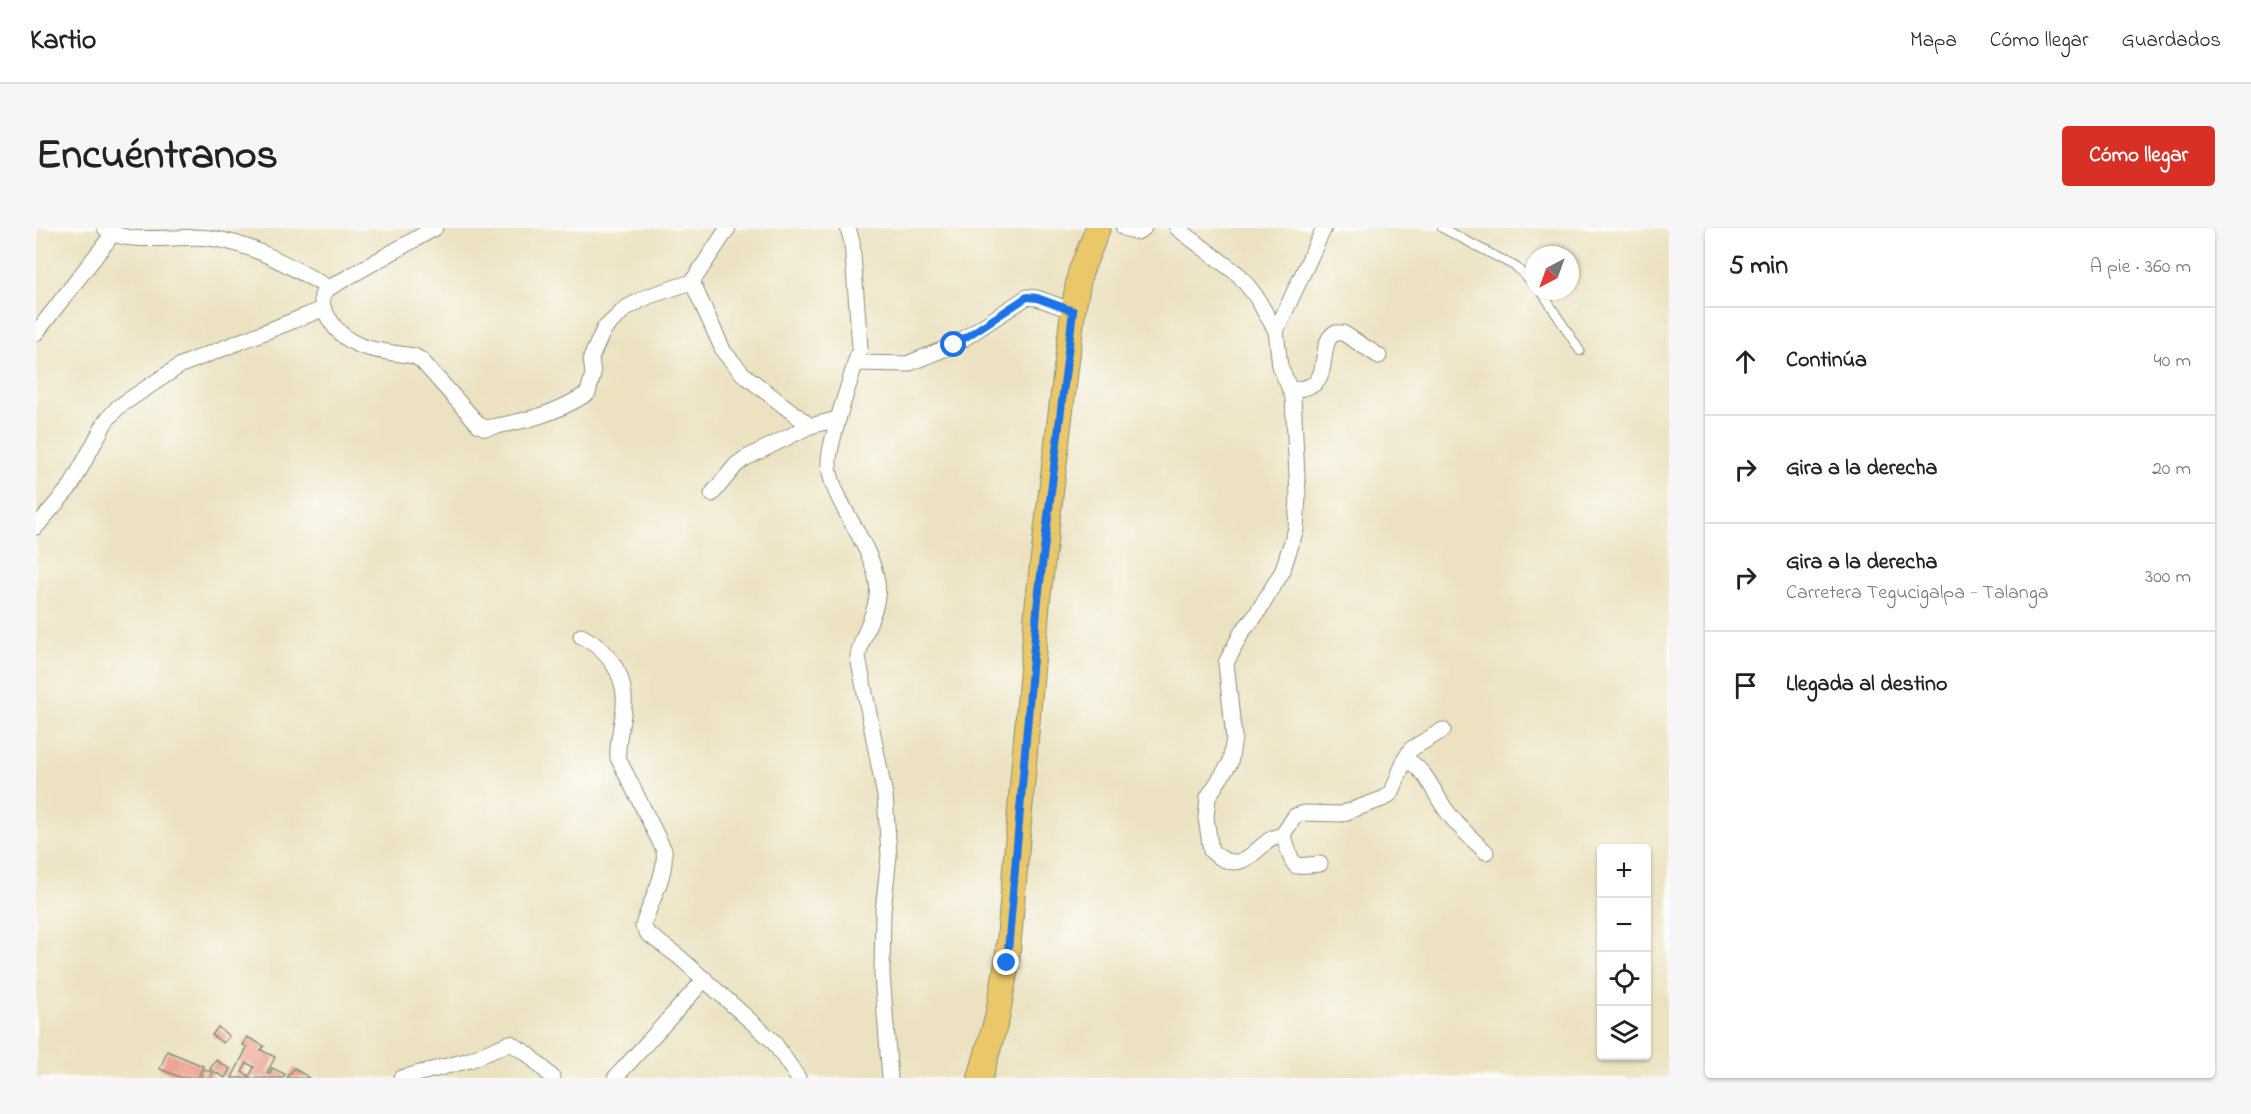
<!DOCTYPE html>
<html lang="es">
<head>
<meta charset="utf-8">
<style>
  body { margin:0; font-family:"Indie Flower",sans-serif; background:#f6f6f6; color:#222 }
  .controls { position:absolute; right:18px; bottom:18px; display:grid; overflow:hidden; border-radius:6px; box-shadow:0 2px 4px #0004 }
  .controls button { width:54px; height:54px; display:grid; place-items:center; padding:0; border:0; border-bottom:2px solid #e0e0e0; background:#fff; color:#222; font:30px sans-serif }
  .compass { position:absolute; left:1489px; top:18px; width:54px; height:54px; border-radius:50%; background:#fff; box-shadow:0 2px 4px #0004; rotate:221deg }
  .stop { position:absolute; width:18px; height:18px; margin:-14px; border:4px solid #1a73e8; border-radius:50%; background:#fff }
  .stop.end { background:#1a73e8; border-color:#fff; box-shadow:0 2px 6px #0008 }
  .list { margin:0; padding:0; list-style:none }
  h2 { display:flex; justify-content:space-between; align-items:center; height:78px; margin:0; padding:0 24px; font-size:26px }
  h2 small { font-size:20px; font-weight:400; color:#767676 }
  .list li { display:grid; grid-template-columns:39px 1fr auto; gap:18px; align-items:center; box-sizing:border-box; height:108px; padding:0 24px; border-top:2px solid #e0e0e0 }
  .list b { display:block; font-size:22px; white-space:nowrap }
  .list p { margin:0; font-size:20px; white-space:nowrap; color:#767676 }
  .list em { font-size:20px; font-style:normal; color:#767676 }
  .icon { flex:none; width:33px; height:33px; fill:none; stroke:currentColor; stroke-width:2; stroke-linecap:round; stroke-linejoin:round }
  .map { position:relative; flex:none; width:1633px; height:850px; overflow:hidden; border-radius:6px }
  header { display:flex; align-items:center; gap:36px; box-sizing:border-box; height:84px; padding:0 30px; background:#fff; border-bottom:2px solid #e0e0e0 }
  header strong { font-size:28px }
  nav { display:flex; gap:33px; margin-inline-start:auto; font-size:21px }
  .intro { display:flex; align-items:center; justify-content:space-between; box-sizing:border-box; height:144px; padding:0 36px }
  h1 { margin:0; font-size:42px }
  .button { padding:15px 27px; border-radius:6px; background:#d93025; color:#fff; font-size:21px; font-weight:700 }
  main { display:flex; gap:36px; padding:0 36px }
  aside { flex:1; background:#fff; border-radius:6px; box-shadow:0 2px 4px #0004 }
  .map>svg:first-child { display:block }
  .building { fill:#ea9783 }
  .lines { fill:none; stroke-linecap:round; stroke-linejoin:round }
  .service-casing { stroke:#86907a; stroke-width:10 }
  .minor-casing { stroke:#86907a; stroke-width:17 }
  .primary-casing { stroke:#86907a; stroke-width:26 }
  .service { stroke:#fff; stroke-width:8 }
  .minor { stroke:#fff; stroke-width:15 }
  .primary { stroke:#eac769; stroke-width:24 }
  .route { stroke:#1a73e8; stroke-width:8 }
</style>
</head>
<body>
<header>
<strong>Kartio</strong>
<nav><a>Mapa</a><a>Cómo llegar</a><a>Guardados</a></nav>
</header>
<div class="intro"><h1>Encuéntranos</h1><a class="button">Cómo llegar</a></div>
<main>
<div class="map">
<svg width="1633" height="850" viewBox="0 0 1633 850">
  <rect width="100%" height="100%" fill="#fdfcf7"/>
  <filter id="ink" filterUnits="userSpaceOnUse"><feTurbulence type="fractalNoise" baseFrequency=".0167" numOctaves="2"/><feDisplacementMap in="SourceGraphic" scale="12" xChannelSelector="R" yChannelSelector="G"/><feConvolveMatrix kernelMatrix="1 2 1 2 8 2 1 2 1" color-interpolation-filters="sRGB"/></filter>
  <filter id="wash" filterUnits="userSpaceOnUse"><feTurbulence type="fractalNoise" baseFrequency=".008" numOctaves="4" result="noise"/><feDisplacementMap in="SourceGraphic" scale="24" xChannelSelector="R" yChannelSelector="G"/><feGaussianBlur stdDeviation="1.35" result="paint"/><feColorMatrix in="noise" values="0 0 0 0 0 0 0 0 0 0 0 0 0 0 0 0 0 1.4 0 .05"/><feComposite in="paint" operator="in"/></filter>
  <g filter="url(#wash)">
    <rect width="100%" height="100%" fill="#ece2c1"/>
    <g id="blocks">
      <g class="building">
        <polygon points="182,799 193,808 187,815 176,807"/>
        <polygon points="211,809 228,818 225,822 239,829 231,845 234,846 236,840 249,846 247,850 216,850 213,849 218,839 211,835 206,844 212,847 211,850 196,850 211,819 207,817"/>
        <polygon points="131,823 167,838 162,850 146,850 124,841"/>
        <polygon points="180,832 194,841 189,850 174,841"/>
        <polygon points="258,840 269,847 273,850 251,850"/>
        <polygon points="169,841 177,845 175,850 165,850"/>
      </g>
    </g>
  </g>
  <g filter="url(#ink)">
    <use href="#blocks" fill-opacity="0" stroke="#86907a" stroke-width="1.5"/>
    <g class="lines">
      <defs>
        <g id="service">
          <polyline points="1406,0 1480,39 1498,56"/>
          <polyline points="1505,63 1544,123"/>
        </g>
        <g id="minor">
          <path d="M 69,0 C 89,19 145,6 173,10 C 216,15 256,39 293,60 L 286,67 C 285,76 288,82 292,89 C 312,124 342,122 378,128 L 385,132 L 443,197 L 450,200 C 490,193 517,187 552,165 L 557,146 L 555,130 L 568,101 L 590,80 L 613,68 L 656,54 L 692,0"/>
          <polyline points="1088,0 1101,4 1108,0"/>
          <path d="M 1141,0 L 1203,47 L 1219,67 L 1240,103 L 1244,138 L 1257,169 L 1262,268 L 1260,301 L 1246,344 L 1220,387 L 1206,404 L 1190,435 L 1198,510 L 1194,535 L 1172,569 L 1170,590 L 1175,623 C 1211,655 1223,607 1246,608 C 1254,618 1251,629 1260,638 L 1284,636"/>
          <polyline points="656,54 688,124 707,146 774,198"/>
          <polyline points="293,60 399,0"/>
          <polyline points="1240,103 1288,0"/>
          <polyline points="0,105 76,7"/>
          <polyline points="819,135 871,136 918,117 991,69 1001,70 1037,83"/>
          <path d="M 1255,163 C 1261,161 1272,160 1278,156 C 1293,143 1283,117 1298,105 L 1307,105 L 1343,128"/>
          <path d="M 802,191 C 799,204 794,218 793,232 C 791,268 835,313 841,354 C 845,381 826,403 822,429 L 849,568 L 853,627 L 847,683 L 846,746 L 854,850"/>
          <polyline points="676,266 700,237 708,231 774,198 802,191 824,120 816,14 812,0"/>
          <polyline points="0,299 35,258 70,193 82,179 145,137 287,81"/>
          <path d="M 545,408 C 565,418 583,437 587,460 C 592,483 580,507 582,530 L 628,622 C 631,648 614,673 607,698 L 612,706 L 642,728 L 737,813 L 762,850"/>
          <polyline points="1369,531 1375,521 1407,502"/>
          <path d="M 1246,608 L 1259,588 L 1268,585 L 1305,586 L 1349,570 L 1356,564 L 1369,531 C 1391,542 1397,564 1410,582 C 1421,598 1436,611 1450,624"/>
          <polyline points="365,850 434,832 474,815 492,826 517,850"/>
          <polyline points="579,850 669,751"/>
        </g>
        <polyline id="primary" points="944,850 961,790 971,735 1002,371 1037,83 1044,45 1062,0"/>
      </defs>
      <use href="#service" class="service-casing"/>
      <use href="#minor" class="minor-casing"/>
      <use href="#primary" class="primary-casing"/>
      <use href="#service" class="service"/>
      <use href="#minor" class="minor"/>
      <use href="#primary" class="primary"/>
    </g>
  </g>
  <g class="lines" filter="url(#ink)">
    <polyline class="route" points="918,117 991,69 1001,70 1037,83 1002,371 971,735"/>
  </g>
</svg>
<div class="controls">
<button>+</button>
<button>−</button>
<button><svg class="icon" aria-label="locate" viewBox="0 0 24 24"><circle cx="12" cy="12" r="6"/><path d="M12 2v4M12 18v4M2 12h4M18 12h4"/></svg></button>
<button><svg class="icon" aria-label="layers" viewBox="0 0 24 24"><path d="M12 4l9 5-9 5-9-5zM3 14l9 5 9-5"/></svg></button>
</div>
<svg class="compass" viewBox="-18 -18 36 36"><path d="M0-13l5 13h-10z" fill="#e53935"/><path d="M0 13l5-13h-10z" fill="#767676"/></svg>
<div class="stop" style="left:918px;top:117px"></div>
<div class="stop end" style="left:971px;top:735px"></div>
</div>
<aside>
<h2>5 min<small>A pie · 360 m</small></h2>
<ul class="list">
<li><svg class="icon" aria-label="ahead" viewBox="0 0 24 24"><path d="M12 20V5M6 11l6-6 6 6"/></svg><div><b>Continúa</b></div><em>40 m</em></li>
<li><svg class="icon" aria-label="right" viewBox="0 0 24 24"><path d="M7 20v-9h11M14 6l5 5-5 5"/></svg><div><b>Gira a la derecha</b></div><em>20 m</em></li>
<li><svg class="icon" aria-label="right" viewBox="0 0 24 24"><path d="M7 20v-9h11M14 6l5 5-5 5"/></svg><div><b>Gira a la derecha</b><p>Carretera Tegucigalpa - Talanga</p></div><em>300 m</em></li>
<li><svg class="icon" aria-label="arrive" viewBox="0 0 24 24"><path d="M6 21V4h12l-3 4 3 4H6"/></svg><div><b>Llegada al destino</b></div></li>
</ul>
</aside>
</main>
</body>
</html>
